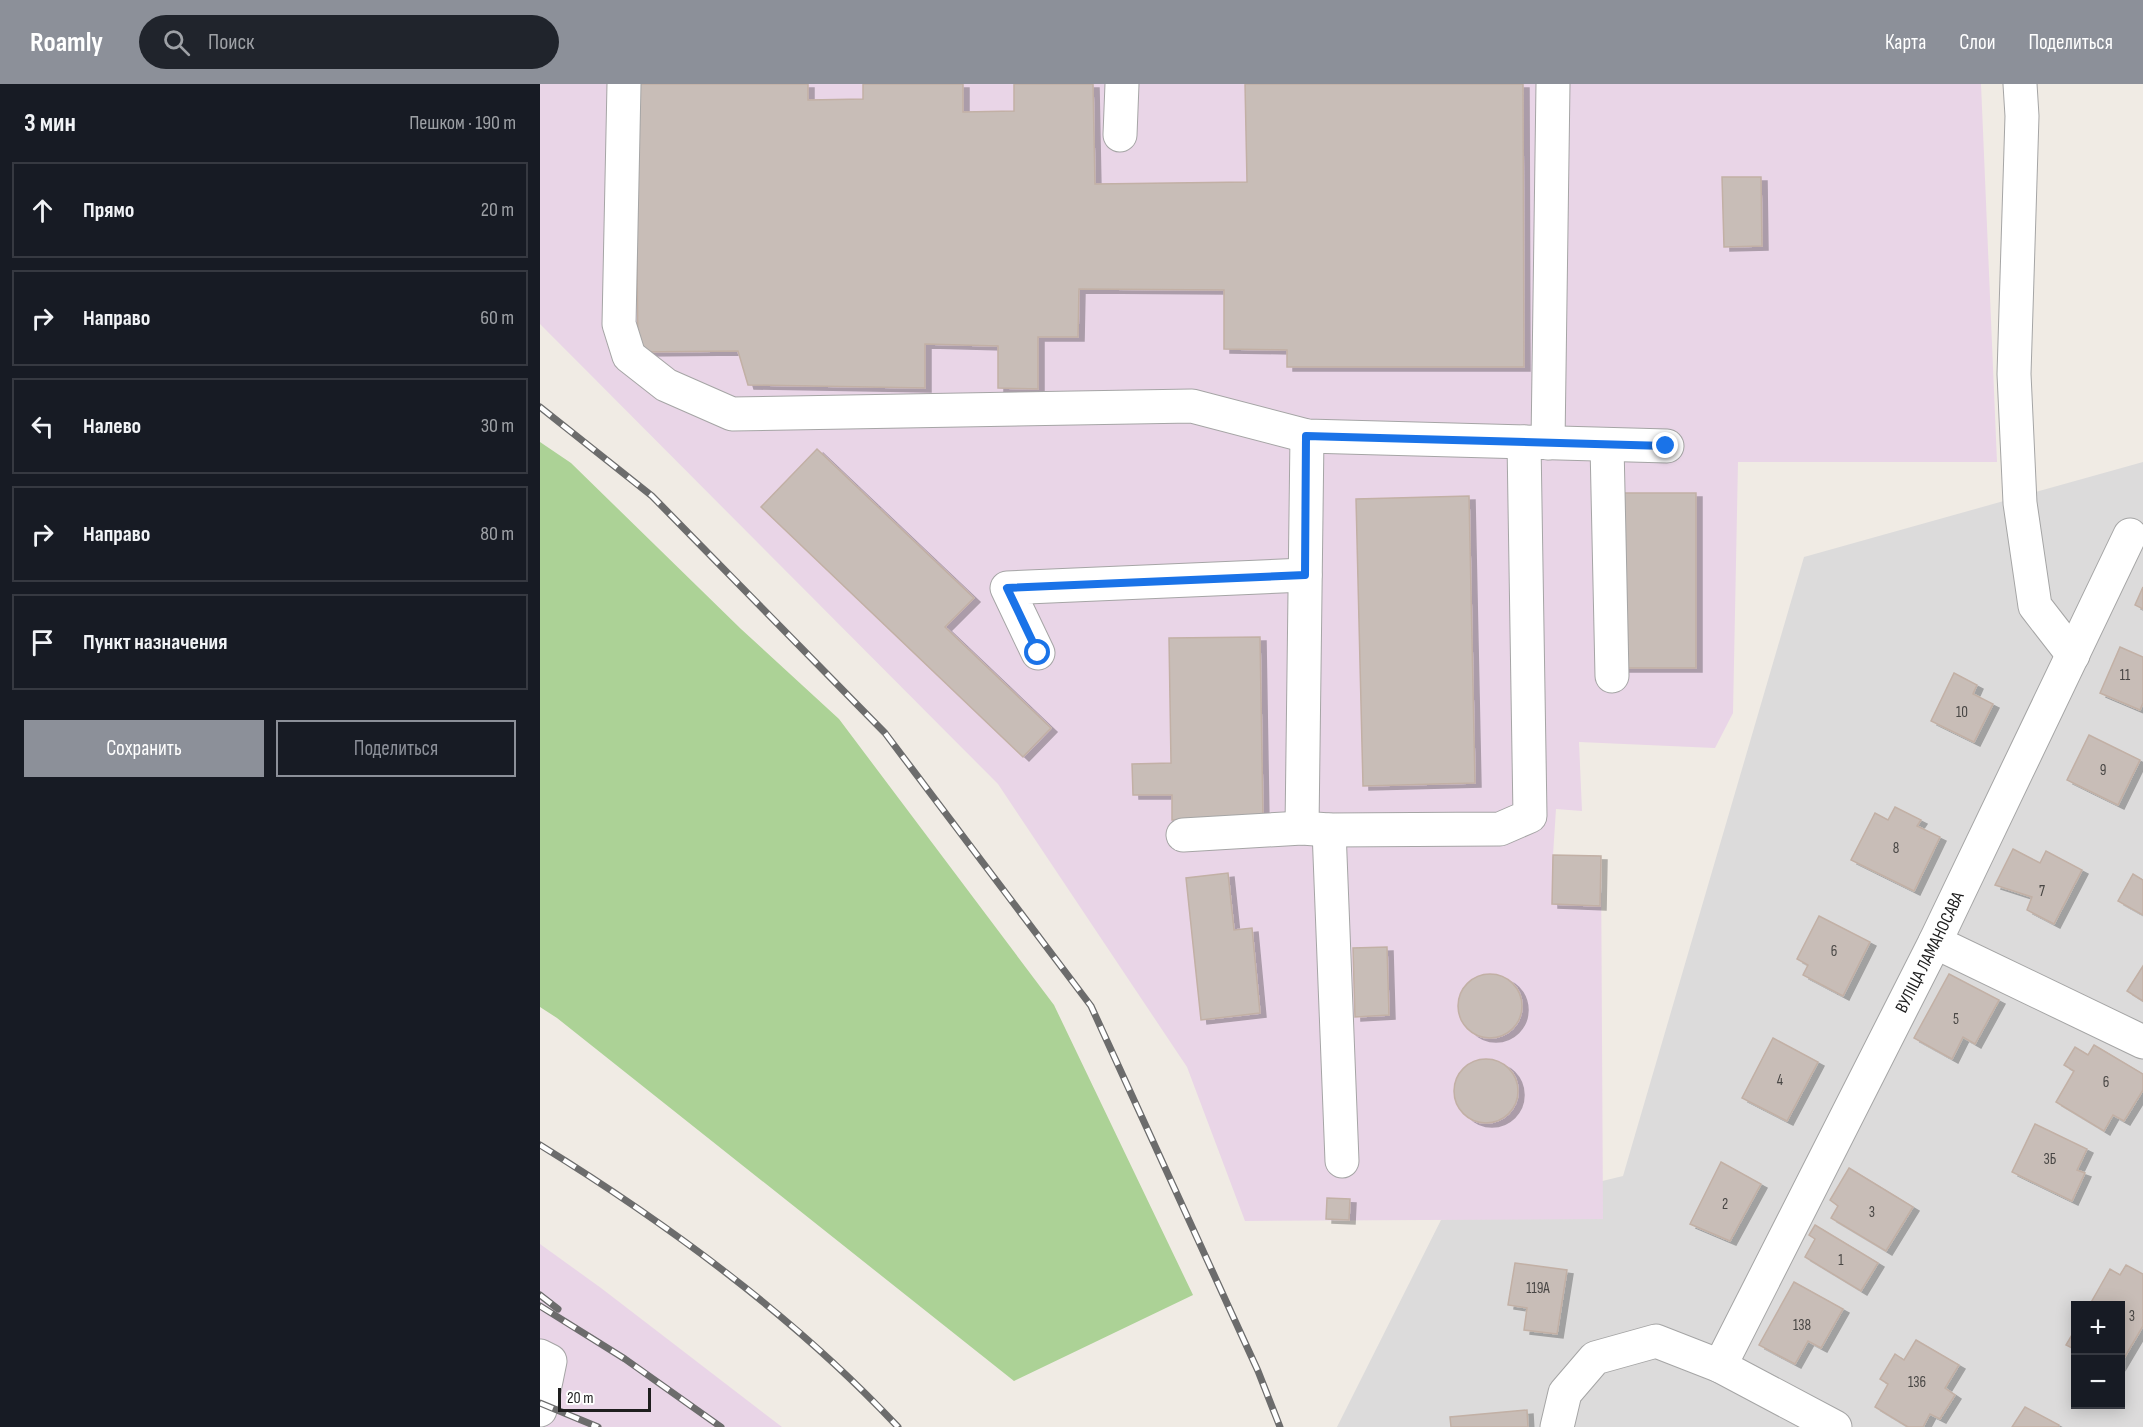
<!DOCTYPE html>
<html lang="ru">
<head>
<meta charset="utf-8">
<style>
  body { margin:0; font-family:"Sofia Sans Condensed",sans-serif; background:#20242c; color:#f1f3f6 }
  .controls { position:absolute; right:18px; bottom:18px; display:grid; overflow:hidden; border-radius:0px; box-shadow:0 3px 15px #0003 }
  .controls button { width:54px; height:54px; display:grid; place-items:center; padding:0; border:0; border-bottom:2px solid #363941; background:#171b24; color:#f1f3f6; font:30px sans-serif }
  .scale { position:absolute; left:18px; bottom:15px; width:93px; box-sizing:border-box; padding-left:6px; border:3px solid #1e1e1e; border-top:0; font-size:16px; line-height:21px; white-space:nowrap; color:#1e1e1e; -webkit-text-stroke:4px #fff; paint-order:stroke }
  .stop { position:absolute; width:18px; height:18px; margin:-14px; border:4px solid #1a73e8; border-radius:50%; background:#fff }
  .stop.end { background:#1a73e8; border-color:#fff; box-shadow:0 2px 6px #0008 }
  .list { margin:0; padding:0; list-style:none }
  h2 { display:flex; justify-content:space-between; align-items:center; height:78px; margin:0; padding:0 24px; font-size:26px }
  h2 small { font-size:20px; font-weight:400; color:#9ea1a6 }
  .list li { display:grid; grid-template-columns:39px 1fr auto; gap:18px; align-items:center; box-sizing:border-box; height:96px; margin:0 12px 12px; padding:0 12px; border:2px solid #363941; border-radius:0px }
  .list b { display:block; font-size:22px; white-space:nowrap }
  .list em { font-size:20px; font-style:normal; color:#9ea1a6 }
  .actions { display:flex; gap:12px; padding:18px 24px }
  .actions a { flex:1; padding:14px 0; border:2px solid #8c9099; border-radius:0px; text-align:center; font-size:21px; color:#8c9099 }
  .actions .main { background:#8c9099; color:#fff }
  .icon { flex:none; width:33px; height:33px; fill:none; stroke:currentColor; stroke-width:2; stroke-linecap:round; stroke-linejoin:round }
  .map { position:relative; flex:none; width:1603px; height:1343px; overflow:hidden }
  header { display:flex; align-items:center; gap:36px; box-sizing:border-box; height:84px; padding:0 30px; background:#8c9099; color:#fff }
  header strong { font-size:28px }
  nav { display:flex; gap:33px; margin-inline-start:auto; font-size:21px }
  .search { width:420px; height:54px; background:#20242c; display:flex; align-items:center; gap:15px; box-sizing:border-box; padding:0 21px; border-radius:33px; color:#9ea1a6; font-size:22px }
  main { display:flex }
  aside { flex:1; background:#171b24 }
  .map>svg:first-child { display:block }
  .residential { fill:#dcdbdb; fill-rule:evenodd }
  .industrial { fill:#e9d5e7 }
  .forest { fill:#acd296 }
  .building { fill:#c8bdb7; stroke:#c2b0a5; stroke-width:1.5; filter:url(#shadow) }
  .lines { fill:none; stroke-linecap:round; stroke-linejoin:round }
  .minor-casing { stroke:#a5a5a5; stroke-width:35 }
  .minor { stroke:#fff; stroke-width:33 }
  .rail-casing { stroke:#6c6c6c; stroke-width:7 }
  .rail { stroke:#fff; stroke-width:4.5; stroke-dasharray:14; stroke-linecap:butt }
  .route { stroke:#1a73e8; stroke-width:8 }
  .labels { text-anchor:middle; stroke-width:5; stroke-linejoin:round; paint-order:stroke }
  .number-label { font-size:15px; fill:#484644 }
  .street-label { font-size:18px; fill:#1e1e1e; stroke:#fff }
</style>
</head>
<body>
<header>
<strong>Roamly</strong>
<div class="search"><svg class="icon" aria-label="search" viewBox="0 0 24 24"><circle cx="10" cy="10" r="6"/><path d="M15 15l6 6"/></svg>Поиск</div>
<nav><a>Карта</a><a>Слои</a><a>Поделиться</a></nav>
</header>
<main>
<aside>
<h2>3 мин<small>Пешком · 190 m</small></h2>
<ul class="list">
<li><svg class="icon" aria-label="ahead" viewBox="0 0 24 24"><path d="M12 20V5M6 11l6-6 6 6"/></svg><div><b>Прямо</b></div><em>20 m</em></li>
<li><svg class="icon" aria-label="right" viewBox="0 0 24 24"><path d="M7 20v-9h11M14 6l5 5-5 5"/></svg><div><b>Направо</b></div><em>60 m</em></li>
<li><svg class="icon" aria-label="left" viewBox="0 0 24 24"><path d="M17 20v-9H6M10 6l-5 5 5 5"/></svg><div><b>Налево</b></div><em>30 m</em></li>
<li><svg class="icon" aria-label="right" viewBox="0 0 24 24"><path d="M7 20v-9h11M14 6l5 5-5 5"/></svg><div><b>Направо</b></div><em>80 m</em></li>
<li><svg class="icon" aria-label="arrive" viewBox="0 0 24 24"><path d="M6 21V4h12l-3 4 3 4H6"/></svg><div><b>Пункт назначения</b></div></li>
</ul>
<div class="actions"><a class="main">Сохранить</a><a>Поделиться</a></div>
</aside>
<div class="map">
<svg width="1603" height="1343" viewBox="0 0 1603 1343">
  <defs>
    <filter id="shadow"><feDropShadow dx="6" dy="4" stdDeviation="0" flood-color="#0004"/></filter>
  </defs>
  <rect width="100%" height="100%" fill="#f0ebe4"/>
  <path class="residential" d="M 1603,378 L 1603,1343 L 797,1343 L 901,1136 L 1083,1092 L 1264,473 ZM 1536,1222 L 1580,1222 L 1580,1320 L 1536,1320 Z"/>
  <g class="industrial">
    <polygon points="0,0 1441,0 1457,378 1198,378 1193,629 1175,664 1039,658 1042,727 1016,725 1013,771 1061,772 1063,1135 705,1137 647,983 458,700 0,240"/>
    <polygon points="0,1160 61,1204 242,1343 0,1343"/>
  </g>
  <polygon class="forest" points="0,358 31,379 201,545 299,635 514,921 653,1211 474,1297 17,934 0,923"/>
  <g class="building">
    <polygon points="95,0 268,0 268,16 323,15 323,0 423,0 423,28 474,27 474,0 553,0 555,100 707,98 705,0 983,0 984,283 747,283 747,266 684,265 684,206 539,205 538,253 498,253 498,305 458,304 458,262 385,260 385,304 208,301 198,267 98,268"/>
    <polygon points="1182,93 1221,93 1222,162 1184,163"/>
    <polygon points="277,365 434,514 405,543 511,644 483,673 221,423"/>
    <rect x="1081" y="409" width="75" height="175"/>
    <polygon points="929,412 935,699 823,702 816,415"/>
    <polygon points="1603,503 1603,525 1595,521"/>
    <polygon points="720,553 723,735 632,736 632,711 593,711 592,680 631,679 629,554"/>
    <polygon points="1580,563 1603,573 1603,619 1600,626 1560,609"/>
    <polygon points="1414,589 1437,601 1433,610 1453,620 1434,658 1391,637"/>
    <polygon points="1549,651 1600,676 1578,721 1527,696"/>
    <polygon points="1355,723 1381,736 1377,742 1400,753 1374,807 1311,776 1335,729 1348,736"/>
    <polygon points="1473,765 1500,779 1506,767 1542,786 1514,840 1487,826 1492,813 1455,801"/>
    <polygon points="1013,771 1061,772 1060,822 1012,820"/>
    <polygon points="688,789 694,846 712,844 720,929 661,936 646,794"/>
    <polygon points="1593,790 1603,796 1603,831 1578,817"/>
    <polygon points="1279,832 1330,858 1303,912 1263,891 1268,881 1257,875"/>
    <polygon points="847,863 849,931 815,933 813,864"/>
    <polygon points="1603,882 1603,917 1587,907"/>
    <circle cx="950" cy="922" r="32"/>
    <polygon points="1409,890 1459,916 1435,960 1423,953 1412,975 1374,954"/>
    <polygon points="1233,954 1278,978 1247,1037 1202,1014"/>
    <polygon points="1554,961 1603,990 1603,1006 1584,1037 1573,1031 1564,1047 1516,1018 1534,987 1524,981 1535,963 1548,971"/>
    <circle cx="946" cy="1007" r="32"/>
    <polygon points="1495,1040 1547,1065 1537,1086 1545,1089 1532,1117 1472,1088"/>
    <polygon points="1181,1078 1221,1100 1190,1157 1150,1140"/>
    <polygon points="1309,1084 1373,1123 1346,1167 1291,1134 1298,1122 1290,1116"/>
    <polygon points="787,1114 810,1115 809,1136 786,1135"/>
    <polygon points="1275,1141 1338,1179 1321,1207 1265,1173 1275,1155 1269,1151"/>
    <polygon points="975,1179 1027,1186 1017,1250 984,1246 987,1224 968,1221"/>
    <polygon points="1586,1181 1603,1190 1603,1242 1580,1281 1580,1222 1549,1222 1570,1185 1580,1191"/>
    <polygon points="1254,1198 1303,1225 1281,1264 1268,1257 1255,1280 1219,1261"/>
    <polygon points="1536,1244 1536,1266 1526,1261"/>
    <polygon points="1376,1256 1419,1281 1405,1304 1415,1311 1400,1335 1390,1330 1383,1343 1368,1343 1335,1323 1348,1300 1340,1295 1355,1270 1364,1276"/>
    <polygon points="1485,1323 1519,1341 1518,1343 1472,1343"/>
    <polygon points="987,1326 988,1343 911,1343 910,1333"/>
  </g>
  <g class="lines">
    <defs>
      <g id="minor">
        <polyline points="84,0 79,240 89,272 126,301 192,330 652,322 767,352 1127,362"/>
        <polyline points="1480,0 1482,32 1474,290 1480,419 1495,522 1533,571"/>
        <polyline points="580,51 582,0"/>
        <polyline points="767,352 762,744 789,746 960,745 990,732 984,358"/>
        <polyline points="1008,359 1013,0"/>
        <polyline points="1067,361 1072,592"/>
        <polyline points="498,569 467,504 765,491"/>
        <polyline points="789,746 802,1077"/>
        <polyline points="643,751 762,744"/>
        <polyline points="1395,858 1603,958"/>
        <polyline points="0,1272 10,1277 0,1326"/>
        <path id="s1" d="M 1180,1282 L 1395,858 L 1590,451"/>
        <polyline points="1017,1343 1025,1309 1055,1274 1116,1257 1180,1282 1295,1343"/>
      </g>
    </defs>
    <use href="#minor" class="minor-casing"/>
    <use href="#minor" class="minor"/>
    <defs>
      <g id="rail">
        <polyline points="0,323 112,412 345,649 551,922 718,1287 740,1343"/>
        <path d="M 0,1061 C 128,1140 255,1233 358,1343"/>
        <polyline points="0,1211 18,1225"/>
        <polyline points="0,1222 85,1275 181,1343"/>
        <polyline points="0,1319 58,1343"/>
      </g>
    </defs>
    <use href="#rail" class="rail-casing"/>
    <use href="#rail" class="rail"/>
  </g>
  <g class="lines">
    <polyline class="route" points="498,569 467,504 765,491 766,352 1126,362"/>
  </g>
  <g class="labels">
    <g class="number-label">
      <text x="1585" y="596">11</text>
      <text x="1422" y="633">10</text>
      <text x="1563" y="691">9</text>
      <text x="1356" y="769">8</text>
      <text x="1502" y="812">7</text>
      <text x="1294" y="872">6</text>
      <text x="1416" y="940">5</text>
      <text x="1240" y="1001">4</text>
      <text x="1566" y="1003">6</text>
      <text x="1510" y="1080">3Б</text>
      <text x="1185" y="1125">2</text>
      <text x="1332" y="1133">3</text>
      <text x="1301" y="1181">1</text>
      <text x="998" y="1209">119А</text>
      <text x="1592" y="1237">3</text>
      <text x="1262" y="1246">138</text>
      <text x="1377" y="1303">136</text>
    </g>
    <g class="street-label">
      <text dy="6" stroke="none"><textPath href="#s1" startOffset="464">ВУЛІЦА ЛАМАНОСАВА</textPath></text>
    </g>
  </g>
</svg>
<div class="controls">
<button>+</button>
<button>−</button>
</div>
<div class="scale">20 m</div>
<div class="stop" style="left:498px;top:569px"></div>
<div class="stop end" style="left:1126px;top:362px"></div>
</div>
</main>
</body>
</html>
